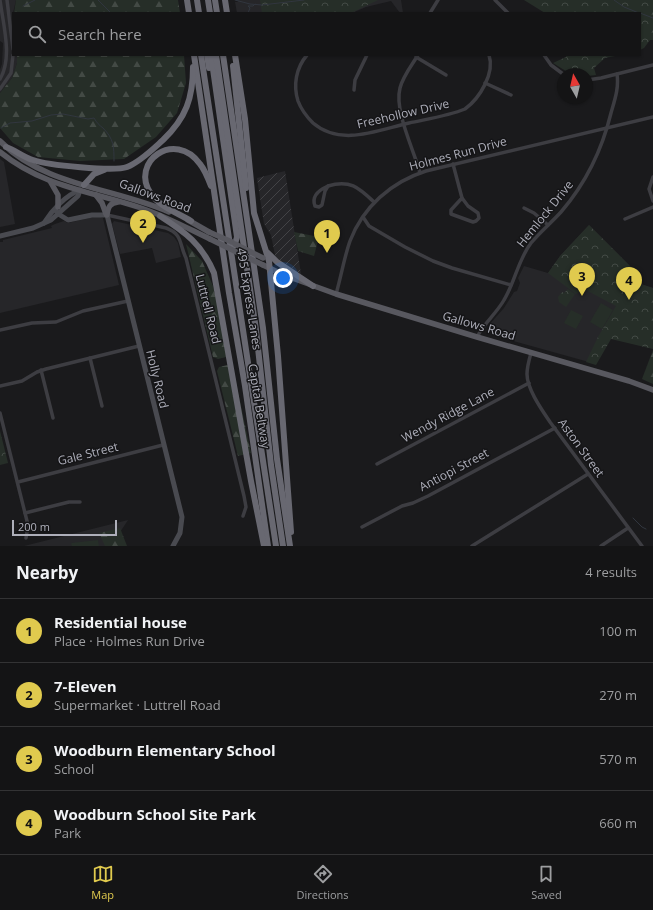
<!DOCTYPE html>
<html lang="en">
<head>
<meta charset="utf-8">
<style>
  body { margin:0; font-family:"Open Sans",sans-serif; background:#1d1d1e; color:#f1f3f6 }
  .compass { position:absolute; left:557px; top:68px; width:36px; height:36px; border-radius:50%; background:#141415; box-shadow:0 1px 3px #0004; rotate:352deg }
  .scale { position:absolute; left:12px; bottom:10px; width:105px; box-sizing:border-box; padding-left:4px; border:2px solid #aeafba; border-top:0; font-size:11px; line-height:14px; white-space:nowrap; color:#aeafba; -webkit-text-stroke:3px #151517; paint-order:stroke }
  .you { position:absolute; left:283px; top:278px; width:14px; height:14px; margin:-10px; border:3px solid #fff; border-radius:50%; background:#1a73e8; box-shadow:0 0 0 6px #1a73e833 }
  .badge { display:grid; place-items:center; width:26px; height:26px; border-radius:50%; background:#e0ca4e; color:#111; font-size:13px; font-weight:700 }
  .pin { position:absolute; translate:-50% -33px; filter:drop-shadow(0 1px 2px #0008) }
  .pin::after { content:''; position:absolute; top:21px; width:14px; height:12px; background:inherit; clip-path:polygon(0 0,100% 0,50% 100%) }
  .list { margin:0; padding:0; list-style:none }
  h2 { display:flex; justify-content:space-between; align-items:center; height:52px; margin:0; padding:0 16px; font-size:17px }
  h2 small { font-size:13px; font-weight:400; color:#9d9ea0 }
  .list li { display:grid; grid-template-columns:26px 1fr auto; gap:12px; align-items:center; box-sizing:border-box; height:64px; padding:0 16px; border-top:1px solid #333334 }
  .list b { display:block; font-size:15px; white-space:nowrap }
  .list p { margin:0; font-size:13px; white-space:nowrap; color:#9d9ea0 }
  .list em { font-size:13px; font-style:normal; color:#9d9ea0 }
  .icon { flex:none; width:22px; height:22px; fill:none; stroke:currentColor; stroke-width:2; stroke-linecap:round; stroke-linejoin:round }
  .map { position:relative; flex:none; width:653px; height:546px; overflow:hidden }
  .search { position:absolute; background:#141415; box-shadow:0 1px 3px #0004; left:12px; right:12px; top:12px; height:44px; display:flex; align-items:center; gap:10px; box-sizing:border-box; padding:0 14px; border-radius:0px; color:#9d9ea0; font-size:15px }
  .sheet { height:308px; background:#141415 }
  nav { display:flex; justify-content:space-around; align-items:center; box-sizing:border-box; height:56px; border-top:1px solid #333334; background:#141415; font-size:11px; color:#9d9ea0 }
  nav a { display:grid; justify-items:center; gap:2px }
  nav .on { color:#e0ca4e }
  .map>svg:first-child { display:block }
  .built { fill:#262629 }
  .industrial { fill:url(#industrial-furrows) }
  .green { fill:#262e28 }
  .forest { fill:url(#forest-firs) }
  .park { fill:url(#park-crowns) }
  .lines { fill:none; stroke-linecap:round; stroke-linejoin:round }
  .stream { stroke:#31363f; stroke-width:1 }
  .street { stroke:#3d3d42; stroke-width:3.5 }
  .secondary { stroke:#494a50; stroke-width:5 }
  .primary { stroke:#58585f; stroke-width:5.5 }
  .highway { stroke:#686871; stroke-width:6 }
  .primary-bridge { stroke:#58585f; stroke-width:5.5 }
  .labels { text-anchor:middle; stroke-width:3; stroke-linejoin:round; paint-order:stroke }
  .street-label { font-size:12px; fill:#aeafba; stroke:#151517 }
</style>
</head>
<body>
<div class="map">
<svg width="653" height="546" viewBox="0 0 653 546">
  <defs>
    <pattern id="industrial-furrows" width="10" height="10" patternUnits="userSpaceOnUse"><rect width="10" height="10" fill="#262629"/><path d="M-1 1l2-2M0 10L10 0M9 11l2-2" fill="none" stroke="#434346"/></pattern>
    <pattern id="forest-firs" width="22" height="20" patternUnits="userSpaceOnUse"><rect width="22" height="20" fill="#262e28"/><path d="M5 1l3.5 6h-7zM16 11l3.5 6h-7z" fill="#434a45"/></pattern>
    <pattern id="park-crowns" width="20" height="18" patternUnits="userSpaceOnUse"><rect width="20" height="18" fill="#262e28"/><path d="M2 6a3 3 0 1 1 6 0M12 15a3 3 0 1 1 6 0" fill="none" stroke="#434a45"/></pattern>
  </defs>
  <rect width="100%" height="100%" fill="#1a1a1c"/>
  <g class="built">
    <polygon points="0,0 16,0 13,13 13,55 17,55 17,63 12,78 0,93 0,70 2,64 3,43 0,41"/>
    <polygon points="237,0 401,0 403,13 400,13 391,1 366,7 352,13 237,13 235,2 238,2"/>
    <polygon points="0,159 4,162 15,224 0,227"/>
    <polygon points="98,216 103,218 119,285 0,313 0,242 3,242 3,240 52,228 51,226 55,224 64,221 68,223"/>
    <polygon points="114,221 168,233 174,237 178,243 181,257 156,263 152,248 120,254 112,224"/>
    <polygon points="589,225 631,267 627,279 653,288 653,348 608,332 596,364 492,335 489,331 489,325 504,308 514,292 517,291 520,283 518,278 524,266 548,273 561,255"/>
    <polygon points="128,520 111,546 24,546"/>
  </g>
  <polygon class="industrial" points="285,171 301,274 276,260 271,235 264,224 257,178"/>
  <g class="green">
    <polygon points="601,303 613,310 602,329 590,322"/>
    <polygon points="571,310 583,316 576,329 564,323"/>
    <polygon points="98,540 99,546 72,546 71,543"/>
  </g>
  <g class="forest">
    <polygon points="16,0 178,0 180,13 14,13"/>
    <polygon points="17,55 184,55 186,83 177,113 156,137 124,159 80,161 38,157 13,143 0,128 0,93 12,78 17,63"/>
    <polygon points="294,232 319,237 314,256 298,251"/>
    <polygon points="186,244 202,261 213,286 230,356 218,359 213,357"/>
    <polygon points="653,350 653,384 642,379"/>
    <polygon points="232,364 251,453 238,456 217,371 219,367"/>
    <polygon points="120,528 127,546 105,546 99,533"/>
  </g>
  <g class="park">
    <polygon points="260,0 378,0 351,13 262,13"/>
    <polygon points="524,0 653,0 653,40 650,40 644,48 640,50 640,13 545,13"/>
    <polygon points="566,55 620,55 605,58 594,68 596,75 587,76 587,74 569,73 553,63 566,57"/>
    <polygon points="589,225 631,267 627,280 653,288 653,349 611,339 596,365 586,362 598,337 616,306 584,289 576,294 548,273 560,256"/>
    <polygon points="568,289 575,294 566,307 559,302 558,297 562,292 564,293"/>
    <polygon points="0,431 8,463 0,465"/>
  </g>
  <g class="lines">
    <g class="stream">
      <polyline points="98,0 111,13"/>
      <polyline points="235,0 250,4 262,5 304,0"/>
      <polyline points="614,0 624,7 639,13"/>
      <polyline points="23,6 35,0"/>
      <polyline points="248,13 250,8 248,6 253,6 255,4"/>
      <polyline points="640,13 653,18"/>
      <path d="M 1,128 L 10,123 L 32,121 L 51,115 L 63,114 L 88,119 L 94,118 C 97,123 99,125 103,128 C 114,139 114,147 114,161"/>
      <polyline points="633,518 642,527 646,529"/>
    </g>
    <g class="street">
      <polyline points="7,0 13,49"/>
      <polyline points="495,0 508,13"/>
      <polyline points="430,13 438,0"/>
      <path d="M 307,55 C 296,68 293,85 298,101 C 301,109 307,117 313,123 C 341,147 378,130 409,123 C 427,119 448,116 465,109 C 480,98 495,73 489,55"/>
      <path d="M 418,55 C 412,65 403,76 400,88 C 394,111 414,150 420,173"/>
      <polyline points="544,55 551,65 563,74"/>
      <polyline points="416,57 446,75"/>
      <path d="M 0,79 C 13,58 3,24 0,0"/>
      <polyline points="587,80 601,78 653,65"/>
      <polyline points="485,83 511,95"/>
      <polyline points="0,89 11,73 13,55"/>
      <polyline points="354,90 355,80 367,55"/>
      <polyline points="453,164 462,198"/>
      <polyline points="653,177 649,189 653,201"/>
      <path d="M 328,186 L 325,191 L 322,205 L 319,207 L 315,206 C 311,196 319,190 328,186 Z"/>
      <path d="M 328,186 C 350,179 359,188 374,202"/>
      <polygon points="462,198 468,206 478,213 479,218 476,221 473,222 451,214 451,210"/>
      <polyline points="524,208 534,213 548,225"/>
      <path d="M 107,215 L 166,228 C 183,234 179,244 186,258 L 244,496 L 246,507 L 243,516"/>
      <polyline points="363,217 369,226 405,247 433,261 452,268 511,285"/>
      <polyline points="625,219 653,207"/>
      <path d="M 336,294 C 341,277 344,258 350,241 C 363,207 391,182 426,171 L 653,117"/>
      <polyline points="0,330 32,323 56,322 83,311 128,301"/>
      <path d="M 477,337 C 484,323 496,314 504,300 C 515,282 518,260 531,243 C 540,232 551,223 561,212 C 586,183 602,150 611,113 C 615,99 619,88 617,74"/>
      <path d="M 531,353 C 529,360 527,367 527,374 C 527,389 542,410 550,422 L 642,546"/>
      <polyline points="90,358 102,406"/>
      <polyline points="41,370 53,418"/>
      <polyline points="0,386 22,381 37,372 46,369 139,346"/>
      <polyline points="0,413 28,525 26,538"/>
      <polyline points="377,464 529,383"/>
      <polyline points="18,482 163,445"/>
      <polyline points="25,513 69,502 80,502"/>
      <polyline points="362,527 402,506 413,503 428,496 555,428"/>
      <polyline points="472,546 588,474"/>
      <polyline points="601,546 628,528"/>
    </g>
    <g class="secondary">
      <polyline points="55,210 60,215 68,220 92,215 107,215 182,517 180,533 173,546"/>
      <path d="M 44,223 C 52,210 66,195 80,190"/>
      <polyline points="0,236 33,228 51,220 78,196 80,190"/>
    </g>
    <g class="primary">
      <path d="M 0,141 C 44,186 114,188 169,212"/>
      <path d="M 0,152 C 43,187 90,191 141,208 C 165,216 187,228 210,239"/>
      <polyline points="50,181 58,195 58,207"/>
      <polyline points="96,195 102,203 106,214"/>
      <path d="M 107,215 C 108,207 110,203 118,202"/>
      <polyline points="188,220 209,232"/>
      <polyline points="263,265 284,275 336,294 477,337 629,381 653,390"/>
    </g>
    <g class="highway">
      <polyline points="187,0 189,13"/>
      <polyline points="197,0 199,13"/>
      <polyline points="208,0 210,13"/>
      <polyline points="215,0 217,13"/>
      <polyline points="225,0 227,13"/>
      <polyline points="194,55 229,293 245,386 268,546"/>
      <polyline points="201,55 276,546"/>
      <polyline points="207,55 209,68"/>
      <polyline points="211,55 237,237 235,244 232,248"/>
      <polyline points="216,55 256,330 271,465 283,546"/>
      <polyline points="223,55 263,328 277,459 290,546"/>
      <polyline points="235,55 245,119 254,213 269,261 278,356 291,532"/>
      <polyline points="233,66 246,188"/>
      <path d="M 6,147 C 15,150 23,157 33,160 C 47,165 114,172 127,167 C 140,162 153,149 163,140 C 186,118 193,98 193,67"/>
      <polyline points="84,185 94,174 104,170"/>
      <path d="M 160,216 C 185,232 202,244 214,273 L 251,481 L 264,546"/>
      <path d="M 191,221 C 178,213 160,207 151,194 C 129,162 175,129 200,164 C 205,170 208,178 211,186"/>
      <polyline points="268,253 277,262 313,286"/>
    </g>
    <g class="primary-bridge">
      <polyline points="209,232 232,242"/>
      <polyline points="210,239 263,265"/>
      <polyline points="235,244 263,258"/>
    </g>
  </g>
  <g class="labels">
    <g class="street-label">
      <text transform="translate(403 114) rotate(-13)" y="4">Freehollow Drive</text>
      <text transform="translate(458 154) rotate(-15)" y="4">Holmes Run Drive</text>
      <text transform="translate(155 196) rotate(20)" y="4">Gallows Road</text>
      <text transform="translate(545 214) rotate(-51)" y="4">Hemlock Drive</text>
      <text transform="translate(249 299) rotate(81)" y="4">495 Express Lanes</text>
      <text transform="translate(208 309) rotate(76)" y="4">Luttrell Road</text>
      <text transform="translate(479 326) rotate(16)" y="4">Gallows Road</text>
      <text transform="translate(157 379) rotate(76)" y="4">Holly Road</text>
      <text transform="translate(259 406) rotate(81)" y="4">Capital Beltway</text>
      <text transform="translate(448 415) rotate(-28)" y="4">Wendy Ridge Lane</text>
      <text transform="translate(581 448) rotate(54)" y="4">Aston Street</text>
      <text transform="translate(88 454) rotate(-14)" y="4">Gale Street</text>
      <text transform="translate(454 470) rotate(-28)" y="4">Antiopi Street</text>
    </g>
  </g>
</svg>
<svg class="compass" viewBox="-18 -18 36 36"><path d="M0-13l5 13h-10z" fill="#e53935"/><path d="M0 13l5-13h-10z" fill="#9d9ea0"/></svg>
<div class="scale">200 m</div>
<div class="you"></div>
<div class="pin badge" style="left:327px;top:253px">1</div>
<div class="pin badge" style="left:143px;top:243px">2</div>
<div class="pin badge" style="left:582px;top:296px">3</div>
<div class="pin badge" style="left:629px;top:300px">4</div>
<div class="search"><svg class="icon" aria-label="search" viewBox="0 0 24 24"><circle cx="10" cy="10" r="6"/><path d="M15 15l6 6"/></svg>Search here</div>
</div>
<section class="sheet">
<h2>Nearby<small>4 results</small></h2>
<ul class="list">
<li><span class="badge">1</span><div><b>Residential house</b><p>Place · Holmes Run Drive</p></div><em>100 m</em></li>
<li><span class="badge">2</span><div><b>7-Eleven</b><p>Supermarket · Luttrell Road</p></div><em>270 m</em></li>
<li><span class="badge">3</span><div><b>Woodburn Elementary School</b><p>School</p></div><em>570 m</em></li>
<li><span class="badge">4</span><div><b>Woodburn School Site Park</b><p>Park</p></div><em>660 m</em></li>
</ul>
</section>
<nav>
<a class="on"><svg class="icon" aria-label="map" viewBox="0 0 24 24"><path d="M3 6l6-2 6 2 6-2v14l-6 2-6-2-6 2zM9 4v14M15 6v14"/></svg>Map</a>
<a><svg class="icon" aria-label="directions" viewBox="0 0 24 24"><path d="M12 3l9 9-9 9-9-9zM9 14v-3h6M13 9l2 2-2 2"/></svg>Directions</a>
<a><svg class="icon" aria-label="saved" viewBox="0 0 24 24"><path d="M7 4h10v16l-5-4-5 4z"/></svg>Saved</a>
</nav>
</body>
</html>
